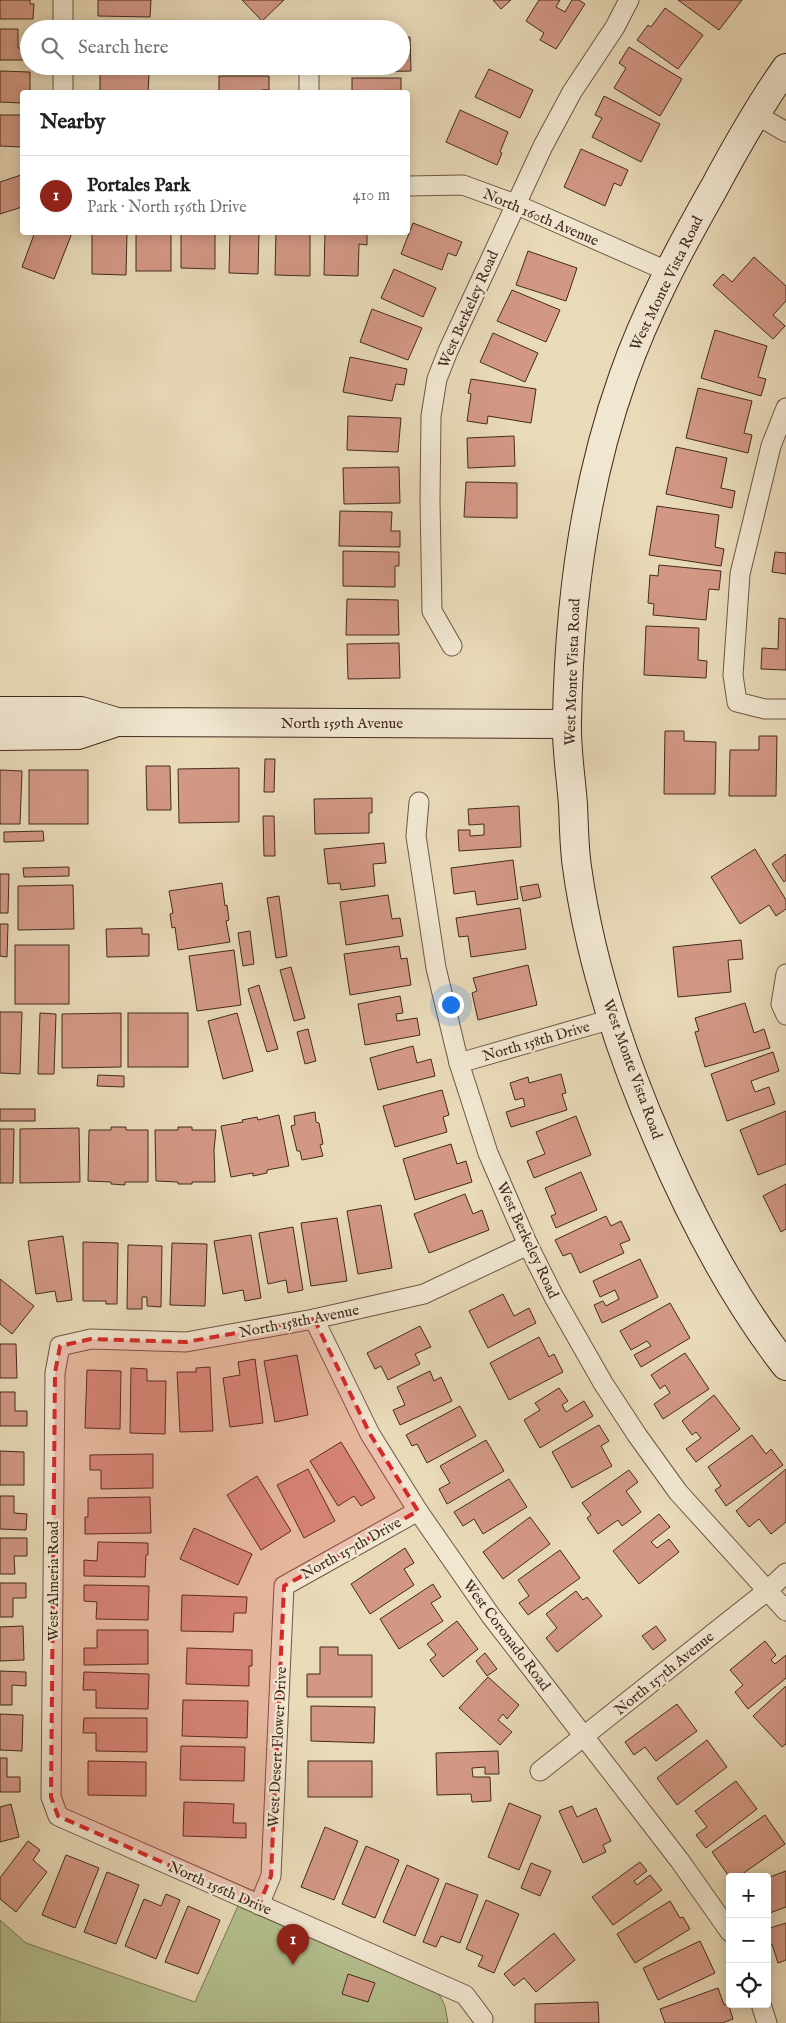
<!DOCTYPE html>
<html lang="en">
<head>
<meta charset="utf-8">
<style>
  body { margin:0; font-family:"IM FELL English",serif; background:#f2f2f2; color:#202124 }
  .controls { position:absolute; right:15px; bottom:15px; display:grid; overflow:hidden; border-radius:5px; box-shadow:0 2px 12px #0003 }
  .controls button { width:45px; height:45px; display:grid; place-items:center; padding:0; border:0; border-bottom:1px solid #e0e0e0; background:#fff; color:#202124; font:25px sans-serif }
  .you { position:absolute; left:450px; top:1004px; width:18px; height:18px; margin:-12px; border:4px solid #fff; border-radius:50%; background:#1a73e8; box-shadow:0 0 0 8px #1a73e833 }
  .badge { display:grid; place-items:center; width:32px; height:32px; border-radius:50%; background:#8f2418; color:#fff; font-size:16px; font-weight:700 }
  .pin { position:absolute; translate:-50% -41px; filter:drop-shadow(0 1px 2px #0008) }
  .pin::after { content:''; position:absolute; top:26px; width:18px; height:15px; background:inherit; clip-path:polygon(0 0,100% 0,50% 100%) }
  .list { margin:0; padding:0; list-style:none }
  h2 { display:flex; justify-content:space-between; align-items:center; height:65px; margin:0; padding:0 20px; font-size:21px }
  h2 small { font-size:16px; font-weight:400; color:#757577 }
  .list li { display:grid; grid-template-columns:32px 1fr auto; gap:15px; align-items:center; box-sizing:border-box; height:80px; padding:0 20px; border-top:1px solid #e0e0e0 }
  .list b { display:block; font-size:19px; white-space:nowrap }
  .list p { margin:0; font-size:16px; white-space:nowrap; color:#757577 }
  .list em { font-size:16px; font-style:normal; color:#757577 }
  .icon { flex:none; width:28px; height:28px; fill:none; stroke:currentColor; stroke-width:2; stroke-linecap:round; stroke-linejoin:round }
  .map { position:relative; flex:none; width:786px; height:2023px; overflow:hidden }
  .search { position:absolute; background:#fff; box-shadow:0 2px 12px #0003; left:20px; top:20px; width:390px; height:55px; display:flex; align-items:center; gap:12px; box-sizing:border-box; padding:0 18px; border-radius:28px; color:#757577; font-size:19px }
  .panel { position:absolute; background:#fff; box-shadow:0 2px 12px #0003; left:20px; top:90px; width:390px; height:145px; border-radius:5px }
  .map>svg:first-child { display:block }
  .green { fill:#b5c08f; stroke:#7c7557 }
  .building { fill:#d39885; stroke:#432a1f }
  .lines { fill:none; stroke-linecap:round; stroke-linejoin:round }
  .street-casing { stroke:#6c5645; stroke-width:21 }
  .secondary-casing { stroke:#432a1f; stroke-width:30 }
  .street { stroke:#f1e7d1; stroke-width:19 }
  .secondary { stroke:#f1e7d1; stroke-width:28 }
  .marked { fill:#d62828; fill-opacity:0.2; stroke:#d62828; stroke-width:4; stroke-dasharray:10 6; stroke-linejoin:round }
  .labels { text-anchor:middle; stroke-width:4.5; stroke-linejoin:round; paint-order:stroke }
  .street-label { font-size:15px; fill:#432a1f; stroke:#f1e7d1 }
</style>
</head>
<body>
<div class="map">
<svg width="786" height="2023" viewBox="0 0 786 2023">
  <rect width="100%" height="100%" fill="#e9dab8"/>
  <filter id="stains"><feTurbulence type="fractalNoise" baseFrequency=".004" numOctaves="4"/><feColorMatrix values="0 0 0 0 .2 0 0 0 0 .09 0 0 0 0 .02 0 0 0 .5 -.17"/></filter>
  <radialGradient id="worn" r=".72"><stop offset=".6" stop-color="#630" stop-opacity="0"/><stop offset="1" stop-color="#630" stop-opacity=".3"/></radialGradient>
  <polygon class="green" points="238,1906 439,1994 445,2006 448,2023 0,2023 0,1920 26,1943 195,2002"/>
  <g class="building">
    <polygon points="0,0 30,0 30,4 34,4 33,19 0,19"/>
    <polygon points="98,0 151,0 150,17 98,16"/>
    <polygon points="242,0 284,0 262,21"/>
    <polygon points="493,0 511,0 501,9"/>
    <polygon points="539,0 560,0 556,7 565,12 572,0 579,0 585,4 556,49 540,40 544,33 526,21"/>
    <polygon points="678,0 742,0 719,30"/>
    <polygon points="665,8 703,35 678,69 637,40 648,25 651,27"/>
    <polygon points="148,25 148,29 100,29 100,26"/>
    <polygon points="0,29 18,29 18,48 29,48 29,60 0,60"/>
    <polygon points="401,37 410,37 411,71 359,72 359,66 401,66"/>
    <polygon points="629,47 682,79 660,116 614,88 626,68 619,63"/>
    <polygon points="489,69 533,90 520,118 475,97"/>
    <polygon points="0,71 30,72 30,90 22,92 22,103 0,102"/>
    <polygon points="100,72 149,74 148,92 100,92"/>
    <polygon points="219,76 269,76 269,90 262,90 262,92 219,92"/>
    <rect x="352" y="78" width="49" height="14"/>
    <polygon points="604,96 660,124 641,162 592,137 602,118 595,115"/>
    <polygon points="460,110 508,132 500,152 502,153 497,165 446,142"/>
    <polygon points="0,115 22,115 22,147 0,146"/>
    <polygon points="581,149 628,170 621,186 614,183 605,206 564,187"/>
    <polygon points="21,175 22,207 0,214 0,182"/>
    <polygon points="413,223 462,242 456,256 448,253 442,270 401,254"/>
    <polygon points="35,232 72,233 54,279 22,267"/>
    <polygon points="92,232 127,232 126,275 92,274"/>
    <rect x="136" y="232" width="35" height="39"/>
    <polygon points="181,232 215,232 215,269 181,268"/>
    <polygon points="230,232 259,232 258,274 229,273"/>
    <polygon points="276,232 310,232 310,276 275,275"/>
    <polygon points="325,232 367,232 367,245 359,244 358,276 324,275"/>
    <polygon points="528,251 577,268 566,301 516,285"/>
    <polygon points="754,257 786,286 786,301 773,315 785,326 773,339 713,285 723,274 732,282"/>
    <polygon points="394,269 436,288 423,317 381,298"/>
    <polygon points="512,290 560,310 546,342 497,321"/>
    <polygon points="372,309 422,328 408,360 360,342"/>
    <polygon points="715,330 767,346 758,377 766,379 761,396 701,378"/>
    <polygon points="493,333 538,353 525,382 480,362"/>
    <polygon points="350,357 407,369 404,385 396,384 392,401 343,392"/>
    <polygon points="471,379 536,389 531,423 488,416 487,424 467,421 471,394 468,393"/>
    <polygon points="698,388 752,401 744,433 752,435 748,453 686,438"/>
    <polygon points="348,416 401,418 398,452 347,450"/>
    <polygon points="514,436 515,466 468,468 467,438"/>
    <polygon points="676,447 727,458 721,488 735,491 732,508 666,494"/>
    <polygon points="399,467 400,503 344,504 343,468"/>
    <polygon points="466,482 517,483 517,518 464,517"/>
    <polygon points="657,506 719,515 715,547 724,549 721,566 649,555"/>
    <polygon points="340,511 392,512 391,531 400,531 400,547 339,546"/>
    <polygon points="343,551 399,552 399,566 395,566 395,587 343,586"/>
    <polygon points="775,552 786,553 786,574 772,572"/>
    <polygon points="659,565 721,571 719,590 709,589 706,620 653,615 654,604 648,603 650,575 658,576"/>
    <polygon points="347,599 398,600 399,635 346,635"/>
    <polygon points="779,618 786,619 786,670 761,669 762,648 778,649"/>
    <polygon points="646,626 699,628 698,660 707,661 706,678 644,675"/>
    <polygon points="399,643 400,678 348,679 347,644"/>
    <polygon points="665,731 684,731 684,741 716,742 715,794 664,794"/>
    <polygon points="759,736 777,736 776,796 729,796 730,750 759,750"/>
    <polygon points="265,759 275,759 274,792 264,792"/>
    <polygon points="146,766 170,766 171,810 147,810"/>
    <polygon points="239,768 239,822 179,823 178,769"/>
    <polygon points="0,770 22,771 20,824 0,824"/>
    <rect x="29" y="770" width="59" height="54"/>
    <polygon points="372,798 372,813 369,813 369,833 315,834 314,799"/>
    <polygon points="519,806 521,847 459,851 458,830 470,830 470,836 484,835 484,824 469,825 468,809"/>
    <polygon points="263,816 274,816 275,856 264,856"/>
    <polygon points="43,831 44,841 4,842 4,832"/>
    <polygon points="384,843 386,863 373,864 375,886 341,890 340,883 328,884 324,849"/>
    <polygon points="755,849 786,900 786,909 776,916 769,905 740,924 711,877"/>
    <polygon points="786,854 786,880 784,882 772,864"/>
    <polygon points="513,860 518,899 477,905 475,891 454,894 451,868"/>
    <polygon points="69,867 69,876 24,877 23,868"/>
    <polygon points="0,874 9,874 8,913 0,913"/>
    <polygon points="222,883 225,906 227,905 229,920 226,921 230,942 178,950 175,927 172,928 170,914 173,913 169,891"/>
    <polygon points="538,884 541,897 523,901 520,887"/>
    <polygon points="73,885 74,929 18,930 18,886"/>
    <polygon points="388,895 392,919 400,918 403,936 346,945 340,902"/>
    <polygon points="279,896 287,956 276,958 267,898"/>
    <polygon points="520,908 526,949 471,957 468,936 459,937 456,918"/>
    <polygon points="0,924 8,924 7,957 0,956"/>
    <polygon points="142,928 142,934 149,934 149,956 107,957 106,929"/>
    <polygon points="250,931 254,964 243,966 238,933"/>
    <polygon points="741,940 743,959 728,960 731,992 678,997 673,947"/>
    <rect x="15" y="945" width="54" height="59"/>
    <polygon points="399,946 401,959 407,958 411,985 350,995 344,954"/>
    <polygon points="234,950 241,1005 197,1011 189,956"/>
    <polygon points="528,965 537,1005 478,1020 472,993 477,991 473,978"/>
    <polygon points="291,967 305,1018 294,1021 280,970"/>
    <polygon points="259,985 278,1049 267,1052 248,989"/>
    <polygon points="400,996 403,1013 396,1014 397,1021 417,1018 420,1035 365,1045 358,1004"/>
    <polygon points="745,1003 754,1033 764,1029 770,1048 705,1067 695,1032 699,1031 695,1018"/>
    <polygon points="0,1012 22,1012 20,1074 0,1073"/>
    <polygon points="40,1013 56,1014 54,1074 38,1074"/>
    <polygon points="121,1013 121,1067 62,1068 62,1014"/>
    <rect x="128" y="1013" width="60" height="54"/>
    <polygon points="237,1013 253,1071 223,1079 208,1021"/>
    <polygon points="308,1029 316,1061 305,1064 297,1032"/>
    <polygon points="413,1046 417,1063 431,1059 435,1076 378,1090 370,1058"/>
    <polygon points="773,1052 779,1071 751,1081 755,1092 769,1087 775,1104 727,1121 711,1074"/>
    <polygon points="561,1074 566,1093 562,1094 567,1110 511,1127 506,1112 525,1106 523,1098 515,1100 510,1083 528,1077 529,1083"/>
    <polygon points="98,1075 124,1076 124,1087 97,1086"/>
    <polygon points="442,1090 449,1115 443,1117 447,1132 395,1147 383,1106"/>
    <rect x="0" y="1109" width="35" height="12"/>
    <polygon points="786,1111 786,1164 758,1175 740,1130"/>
    <polygon points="315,1112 316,1122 319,1123 323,1144 320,1145 323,1156 302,1160 300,1151 297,1151 291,1126 295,1125 294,1116"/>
    <polygon points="279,1115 289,1166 267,1170 267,1173 253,1176 253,1173 231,1177 221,1126 243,1122 242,1120 257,1117 258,1120"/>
    <polygon points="576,1116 591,1155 534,1178 527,1161 545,1154 536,1132"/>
    <polygon points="111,1127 126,1127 126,1130 148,1130 148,1182 125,1182 125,1185 111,1184 111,1182 88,1181 89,1130 111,1130"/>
    <polygon points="178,1127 192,1127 192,1130 216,1130 214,1150 215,1182 192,1182 192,1184 178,1184 178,1182 156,1181 155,1130 178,1130"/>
    <polygon points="79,1128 80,1182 20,1183 20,1129"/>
    <polygon points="0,1129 14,1129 13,1183 0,1183"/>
    <polygon points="451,1144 457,1164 466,1161 472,1182 415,1200 403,1159"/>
    <polygon points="581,1172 597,1210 556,1228 551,1216 556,1214 545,1188"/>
    <polygon points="786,1184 786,1229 781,1232 763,1196"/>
    <polygon points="465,1194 473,1214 482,1210 489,1230 429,1253 414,1214"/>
    <polygon points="381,1205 392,1268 358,1274 347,1211"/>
    <polygon points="606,1216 611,1226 621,1221 630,1240 620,1244 624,1253 580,1273 571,1253 563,1256 555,1240"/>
    <polygon points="337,1218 347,1281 311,1286 301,1223"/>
    <polygon points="293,1227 303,1290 288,1293 286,1280 268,1284 259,1233"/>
    <polygon points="251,1235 261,1298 245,1301 243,1290 223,1294 214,1241"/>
    <polygon points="63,1236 72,1300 57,1302 55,1291 36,1294 28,1241"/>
    <polygon points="83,1242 118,1243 117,1304 106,1304 106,1301 83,1301"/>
    <polygon points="172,1243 207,1244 205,1306 170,1305"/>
    <polygon points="128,1245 162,1246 161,1307 147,1306 147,1297 142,1297 142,1309 127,1309"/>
    <polygon points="640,1259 658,1297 602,1323 594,1305 603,1301 606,1306 619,1299 615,1290 600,1297 593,1281"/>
    <polygon points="0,1279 34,1306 12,1334 0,1324"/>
    <polygon points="503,1294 514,1316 529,1308 536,1323 488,1348 469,1311"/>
    <polygon points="670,1303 690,1338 641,1367 634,1355 651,1346 647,1341 631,1350 620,1331"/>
    <polygon points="420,1326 431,1347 415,1354 420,1364 388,1380 381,1366 375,1369 367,1353"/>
    <polygon points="539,1337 549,1357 554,1354 563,1372 509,1400 490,1363"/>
    <polygon points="0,1344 16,1344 17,1378 0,1378"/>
    <polygon points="685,1353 709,1389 663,1419 654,1404 670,1393 665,1385 660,1389 651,1375"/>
    <polygon points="297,1355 308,1415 275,1422 264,1361"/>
    <polygon points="255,1359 263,1423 230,1427 223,1378 240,1375 238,1362"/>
    <polygon points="210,1367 213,1431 180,1432 177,1372 196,1372 196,1368"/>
    <polygon points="131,1368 147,1369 147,1381 166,1381 165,1434 130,1433"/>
    <polygon points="87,1370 121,1371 120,1429 85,1428"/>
    <polygon points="430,1371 434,1381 441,1377 452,1401 400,1425 393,1410 405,1405 397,1387"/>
    <polygon points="559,1388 568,1401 562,1405 566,1412 584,1401 593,1416 540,1448 524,1420 540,1410 535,1403"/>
    <polygon points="0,1392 15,1392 15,1411 27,1411 27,1426 0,1426"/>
    <polygon points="714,1395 740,1429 696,1462 686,1449 701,1438 696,1432 692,1435 682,1421"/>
    <polygon points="460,1406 476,1436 427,1463 417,1444 412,1446 406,1435"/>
    <polygon points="599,1425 609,1441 601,1446 612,1466 572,1488 552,1452"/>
    <polygon points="752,1435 766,1454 771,1449 783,1465 726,1506 715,1490 721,1486 708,1467"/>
    <polygon points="486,1440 504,1471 447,1504 439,1489 450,1483 440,1466"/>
    <polygon points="341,1442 375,1498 361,1506 354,1496 338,1506 310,1461"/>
    <polygon points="0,1451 24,1452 24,1485 0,1485"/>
    <polygon points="153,1454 153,1488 101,1489 101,1470 90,1470 90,1455"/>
    <polygon points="308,1469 335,1521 304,1538 277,1485"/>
    <polygon points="786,1469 786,1522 771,1534 759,1519 749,1527 736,1511"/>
    <polygon points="629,1470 638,1482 626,1491 641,1512 622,1526 618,1520 598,1534 587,1518 591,1515 582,1503"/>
    <polygon points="257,1476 291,1531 261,1550 227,1495"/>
    <polygon points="509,1479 527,1507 483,1534 474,1519 463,1526 454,1512"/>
    <polygon points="0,1496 14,1496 14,1513 27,1514 26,1530 0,1529"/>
    <polygon points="150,1497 151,1533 85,1534 85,1517 88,1517 88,1498"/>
    <polygon points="659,1514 670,1527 651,1542 657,1548 669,1539 679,1552 639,1584 613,1551"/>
    <polygon points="530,1517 550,1544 503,1579 483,1552"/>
    <polygon points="194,1528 252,1554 238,1585 180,1559"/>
    <polygon points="0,1538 27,1538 27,1556 14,1556 15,1574 0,1574"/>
    <polygon points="98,1542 148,1543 148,1555 146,1555 145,1577 84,1576 84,1560 97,1561"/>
    <polygon points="405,1548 414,1563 404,1569 414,1585 370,1614 351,1584"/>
    <polygon points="560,1550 580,1578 528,1615 519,1603 529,1596 518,1580"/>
    <polygon points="0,1583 26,1583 26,1598 13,1598 13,1617 0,1617"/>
    <polygon points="433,1584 441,1597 431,1603 443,1621 399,1649 380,1619"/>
    <polygon points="84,1585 149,1586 148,1620 96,1619 97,1602 84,1601"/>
    <polygon points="576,1591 583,1600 587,1597 602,1616 557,1652 546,1638 557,1628 546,1614"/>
    <polygon points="182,1595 247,1597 246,1613 234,1613 233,1632 181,1631"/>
    <polygon points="457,1621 478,1649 443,1677 430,1660 436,1655 427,1644"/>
    <polygon points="23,1626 24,1660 0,1661 0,1627"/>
    <polygon points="656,1626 666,1640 653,1650 642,1636"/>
    <polygon points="97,1630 148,1630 148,1664 84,1665 84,1648 97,1648"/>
    <polygon points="765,1641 776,1655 771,1660 775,1664 786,1655 786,1678 748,1709 735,1692 743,1685 730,1670"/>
    <polygon points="320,1647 338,1647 338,1655 372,1655 372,1697 307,1697 307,1674 320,1674"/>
    <polygon points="187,1648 252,1650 252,1666 249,1666 249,1686 186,1684"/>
    <polygon points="485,1653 497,1669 487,1676 476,1661"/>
    <polygon points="0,1671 26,1672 26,1686 12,1685 12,1705 0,1705"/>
    <polygon points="84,1672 149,1674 148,1709 96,1708 96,1690 83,1690"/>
    <polygon points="488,1677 519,1705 507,1719 503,1714 498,1720 512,1732 500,1745 459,1708"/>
    <polygon points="786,1686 786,1744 782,1747 753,1716"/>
    <polygon points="183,1700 248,1701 247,1738 182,1736"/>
    <polygon points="677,1704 697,1731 656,1761 645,1747 634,1755 625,1742"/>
    <polygon points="311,1706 375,1707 374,1743 311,1741"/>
    <polygon points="0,1714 23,1715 22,1751 0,1750"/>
    <polygon points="84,1718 147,1718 147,1752 96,1751 96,1733 83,1733"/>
    <polygon points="707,1740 727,1767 677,1805 657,1778"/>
    <polygon points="181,1746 245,1747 244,1781 180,1780"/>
    <polygon points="498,1751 499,1774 485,1774 485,1767 472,1768 473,1777 490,1777 491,1801 472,1802 471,1794 437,1795 436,1753"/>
    <polygon points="0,1758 7,1758 7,1777 20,1777 20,1792 0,1792"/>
    <polygon points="88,1761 146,1762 146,1796 88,1795"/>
    <rect x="308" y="1761" width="64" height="36"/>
    <polygon points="736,1781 757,1809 706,1848 696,1835 707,1827 695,1811"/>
    <polygon points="184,1802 234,1804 233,1823 246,1823 246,1838 183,1836"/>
    <polygon points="509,1803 541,1816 519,1870 488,1857"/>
    <polygon points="11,1804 19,1837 0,1842 0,1807"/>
    <polygon points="572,1806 577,1817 596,1808 611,1841 603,1845 606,1852 583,1863 559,1811"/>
    <polygon points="765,1815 785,1844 738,1877 730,1878 712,1852"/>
    <polygon points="325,1827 358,1841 334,1900 301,1887"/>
    <polygon points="28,1841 40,1850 33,1860 47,1872 16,1912 0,1899 0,1878"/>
    <polygon points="366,1846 399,1860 375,1918 342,1904"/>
    <polygon points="66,1855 99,1868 75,1928 42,1915"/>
    <polygon points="640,1862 647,1871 634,1881 637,1885 650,1875 662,1890 613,1925 592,1897"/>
    <polygon points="531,1863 551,1871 540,1896 521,1888"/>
    <polygon points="407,1865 439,1879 415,1936 383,1922"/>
    <polygon points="786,1871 786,1907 767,1914 767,1878"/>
    <polygon points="107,1872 139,1885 116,1944 84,1932"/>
    <polygon points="446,1883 478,1895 460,1943 441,1936 436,1947 423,1942"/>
    <polygon points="166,1894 180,1900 156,1959 125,1946 144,1899 161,1906"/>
    <polygon points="486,1900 519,1914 494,1973 478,1966 483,1956 466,1949"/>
    <polygon points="670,1901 680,1918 683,1917 690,1929 635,1963 617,1934"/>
    <polygon points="188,1906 220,1920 198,1974 165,1962"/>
    <polygon points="786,1923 786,1960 778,1963 772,1944 768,1945 767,1942 767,1929"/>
    <polygon points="554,1933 575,1960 536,1992 524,1978 514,1986 504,1974"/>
    <polygon points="700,1941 715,1973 658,2000 643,1968"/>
    <polygon points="348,1974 375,1983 368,2002 342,1994"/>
    <polygon points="718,1988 724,2005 728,2003 733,2019 722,2023 665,2023 660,2009"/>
    <polygon points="598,2002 599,2023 535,2023 535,2004"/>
  </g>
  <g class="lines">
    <defs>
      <g id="street">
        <polyline points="63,29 63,0"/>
        <polyline points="309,66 309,92"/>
        <polyline points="63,92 63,66"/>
        <polyline points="755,114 786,132"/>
        <polyline points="408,186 463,185 515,204 669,272"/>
        <polyline points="786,408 771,446 740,574 733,675 737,702 765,709 786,709"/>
        <polyline points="452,646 432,611 430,501 431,416 437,379 448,351 543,146 572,92 615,27 629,0"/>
        <polyline points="419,802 416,836 436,968 459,1063 488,1153 528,1245 554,1297 603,1383 637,1435 678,1492 786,1611"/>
        <polyline points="786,974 781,1004 786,1015"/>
        <polyline points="459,1063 612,1019"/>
        <polyline points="314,1319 370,1434 418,1511 491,1616 680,1861 730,1932"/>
        <polyline points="540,1771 768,1590 786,1573"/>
        <polyline points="259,1905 271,1876 284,1586 418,1511"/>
        <polyline points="761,2004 767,2023"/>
        <polyline points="483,2019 465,1995 58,1816 51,1797 55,1373 60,1346 91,1339 186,1342 314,1319 424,1294 528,1245"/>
      </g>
      <g id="secondary">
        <path d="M 786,68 C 759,106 736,147 714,188 C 680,248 646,311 623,377 C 584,487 569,605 567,721 C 566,748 571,777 573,805 C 574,825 574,847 577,867 C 590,962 621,1055 659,1142 C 693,1221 733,1298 786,1366"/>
        <polyline points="0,711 81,711 117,722 567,724"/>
        <polyline points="0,736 78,735 117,722"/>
      </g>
    </defs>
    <use href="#street" class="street-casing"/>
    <use href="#secondary" class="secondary-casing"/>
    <use href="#street" class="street"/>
    <use href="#secondary" class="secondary"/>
  </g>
  <path class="marked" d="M 314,1319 L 370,1434 L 418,1511 L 284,1586 L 271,1876 L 259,1905 L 58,1816 L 51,1797 L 55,1373 L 60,1346 L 91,1339 L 186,1342 Z"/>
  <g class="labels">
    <g class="street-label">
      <text transform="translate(541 217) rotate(23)" y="5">North 160th Avenue</text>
      <text transform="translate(666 283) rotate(-64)" y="5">West Monte Vista Road</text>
      <text transform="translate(468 309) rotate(-66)" y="5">West Berkeley Road</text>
      <text transform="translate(572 672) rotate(-88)" y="5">West Monte Vista Road</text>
      <text x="342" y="728">North 159th Avenue</text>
      <text transform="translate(536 1041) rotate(-16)" y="5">North 158th Drive</text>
      <text transform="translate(633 1069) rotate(70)" y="5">West Monte Vista Road</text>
      <text transform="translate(528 1240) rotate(65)" y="5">West Berkeley Road</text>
      <text transform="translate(299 1321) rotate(-11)" y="5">North 158th Avenue</text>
      <text transform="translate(351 1548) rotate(-29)" y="5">North 157th Drive</text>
      <text transform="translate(53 1581) rotate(-90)" y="5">West Almeria Road</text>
      <text transform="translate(507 1635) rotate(53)" y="5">West Coronado Road</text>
      <text transform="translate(664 1673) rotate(-39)" y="5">North 157th Avenue</text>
      <text transform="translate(277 1747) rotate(-87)" y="5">West Desert Flower Drive</text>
      <text transform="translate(220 1888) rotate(24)" y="5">North 156th Drive</text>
    </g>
  </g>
  <rect width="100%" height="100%" filter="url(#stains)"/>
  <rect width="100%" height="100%" fill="url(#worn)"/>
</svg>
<div class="controls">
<button>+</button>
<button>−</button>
<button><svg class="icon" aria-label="locate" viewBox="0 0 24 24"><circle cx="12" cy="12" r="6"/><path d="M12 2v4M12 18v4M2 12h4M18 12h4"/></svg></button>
</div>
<div class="you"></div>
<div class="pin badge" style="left:293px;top:1965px">1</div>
<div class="search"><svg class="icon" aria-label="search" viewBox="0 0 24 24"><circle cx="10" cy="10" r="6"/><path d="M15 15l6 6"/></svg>Search here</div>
<section class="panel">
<h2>Nearby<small></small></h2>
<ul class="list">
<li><span class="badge">1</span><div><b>Portales Park</b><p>Park · North 156th Drive</p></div><em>410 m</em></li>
</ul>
</section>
</div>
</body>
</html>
